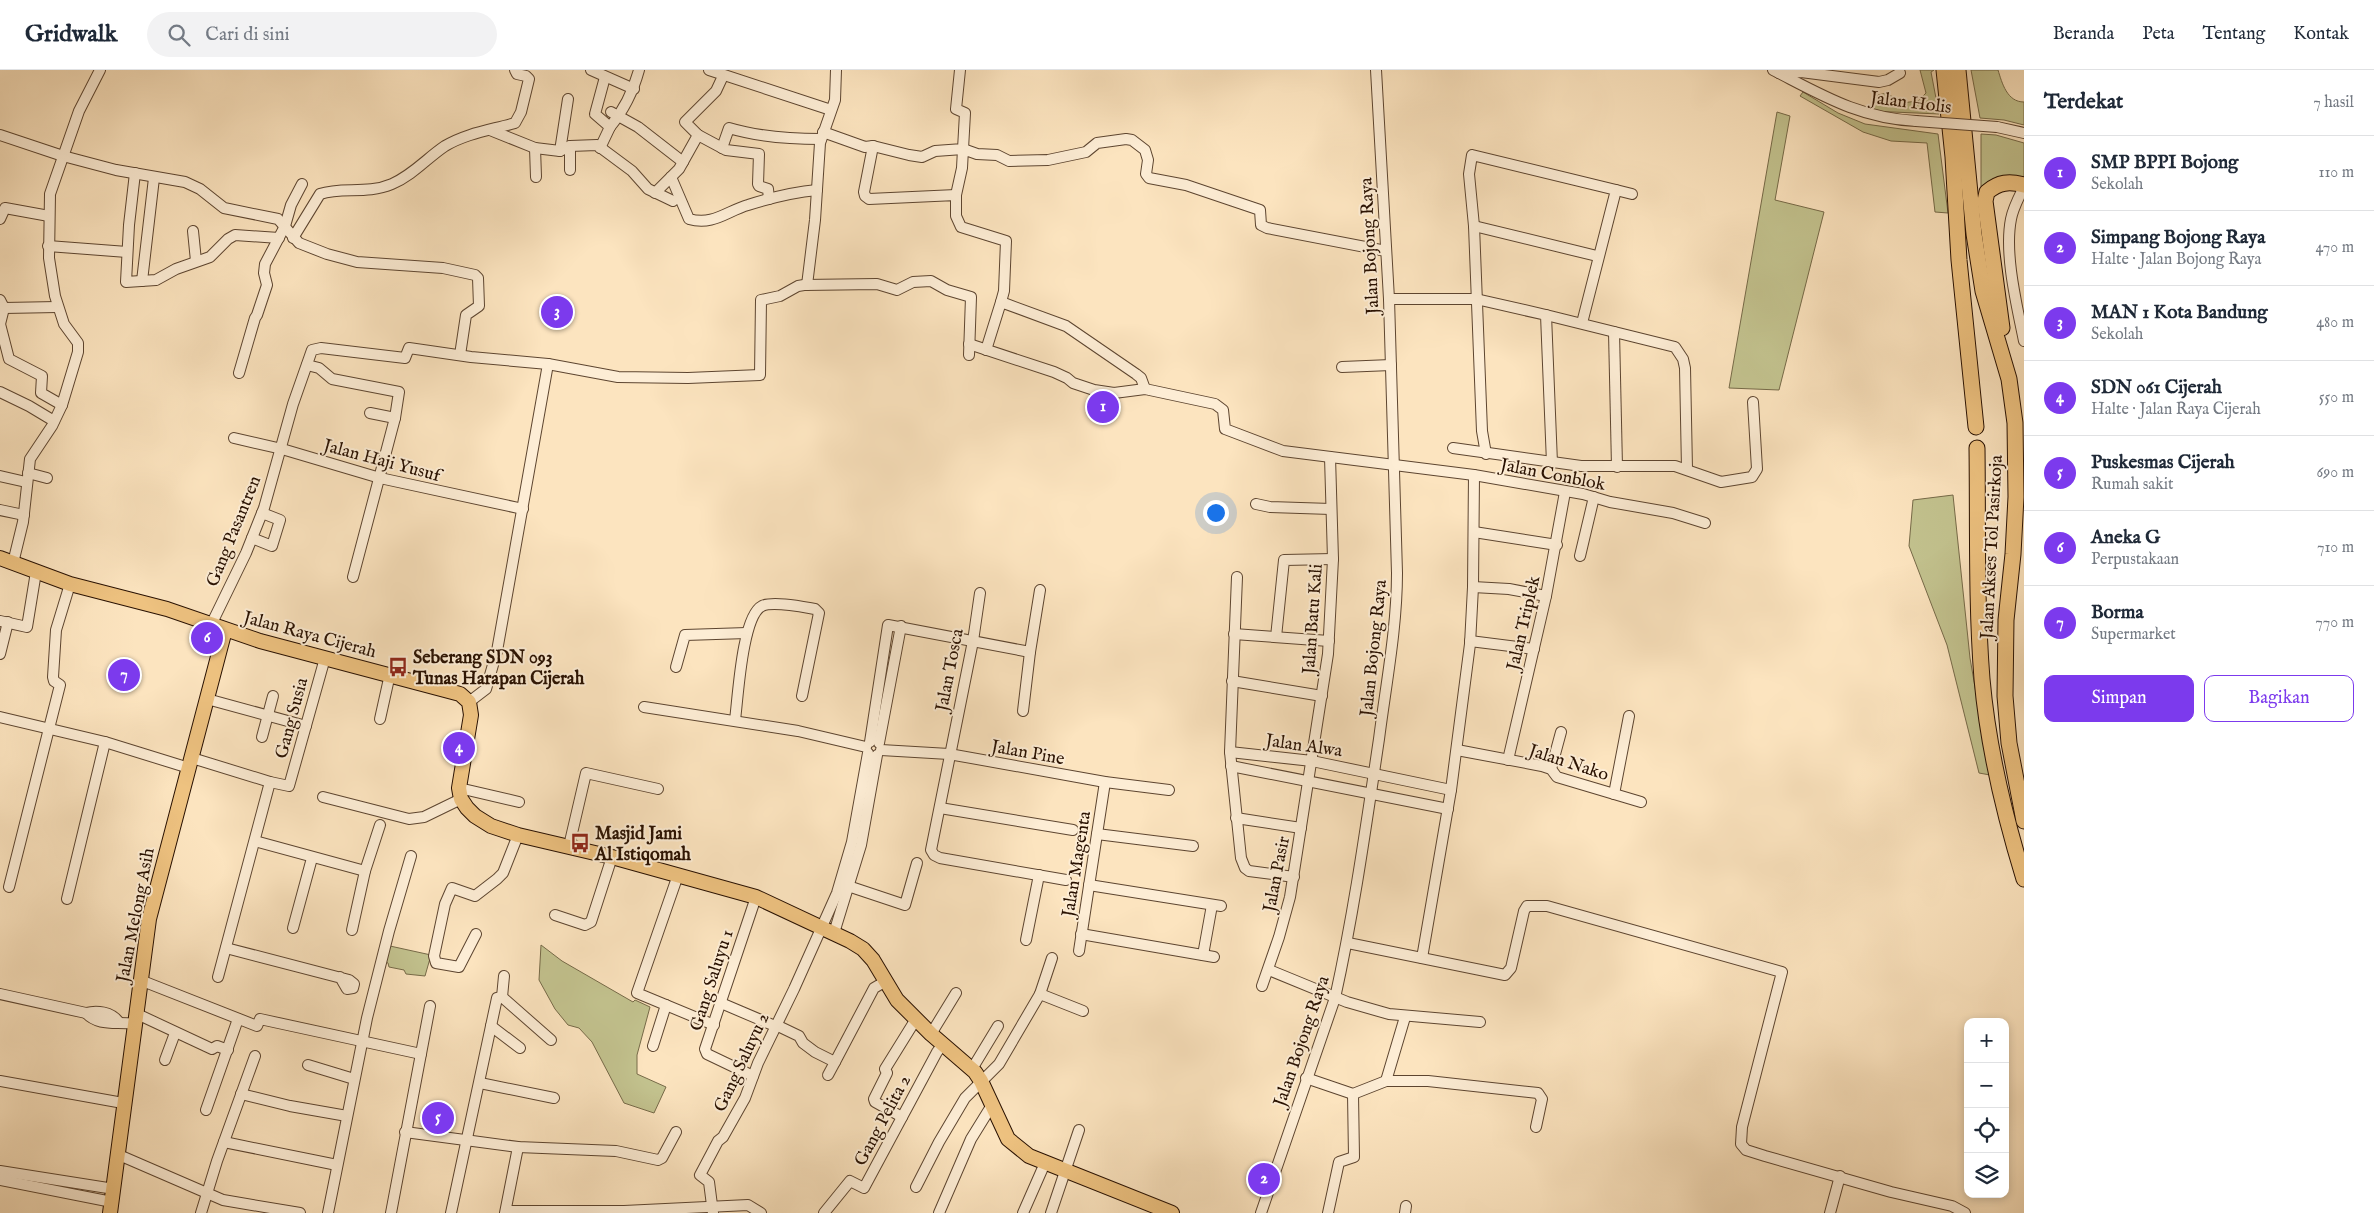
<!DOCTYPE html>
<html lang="id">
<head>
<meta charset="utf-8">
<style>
  body { margin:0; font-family:"IM FELL English",serif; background:#f2f2f3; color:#1f2937 }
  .controls { position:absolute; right:15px; bottom:15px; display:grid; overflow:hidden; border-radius:10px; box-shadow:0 2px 8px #0003 }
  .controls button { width:45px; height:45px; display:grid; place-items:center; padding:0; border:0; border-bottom:1px solid #e0e1e3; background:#fff; color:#1f2937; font:25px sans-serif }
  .you { position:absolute; left:1215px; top:442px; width:18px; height:18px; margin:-12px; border:4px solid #fff; border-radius:50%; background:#1a73e8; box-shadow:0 0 0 8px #1a73e833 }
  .badge { display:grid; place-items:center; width:32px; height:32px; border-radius:50%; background:#7c3aed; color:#fff; font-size:16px; font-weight:700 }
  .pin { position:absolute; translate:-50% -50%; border:2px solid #fff; box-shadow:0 1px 5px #0006 }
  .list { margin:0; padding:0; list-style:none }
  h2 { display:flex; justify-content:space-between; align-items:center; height:65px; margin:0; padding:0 20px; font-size:21px }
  h2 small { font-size:16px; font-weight:400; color:#747a83 }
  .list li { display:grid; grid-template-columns:32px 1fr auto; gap:15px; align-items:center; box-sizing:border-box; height:75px; padding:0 20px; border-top:1px solid #e0e1e3 }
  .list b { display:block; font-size:19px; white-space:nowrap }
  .list p { margin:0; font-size:16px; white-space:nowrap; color:#747a83 }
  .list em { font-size:16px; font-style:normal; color:#747a83 }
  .actions { display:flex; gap:10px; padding:15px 20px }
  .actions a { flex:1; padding:11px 0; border:1px solid #7c3aed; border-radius:10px; text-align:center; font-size:18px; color:#7c3aed }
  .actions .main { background:#7c3aed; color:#fff }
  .icon { flex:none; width:28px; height:28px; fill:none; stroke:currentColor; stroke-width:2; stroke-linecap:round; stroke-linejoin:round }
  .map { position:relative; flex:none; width:2024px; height:1143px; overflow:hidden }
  header { display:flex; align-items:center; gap:30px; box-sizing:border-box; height:70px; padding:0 25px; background:#fff; border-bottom:1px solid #e0e1e3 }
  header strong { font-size:24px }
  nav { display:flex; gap:28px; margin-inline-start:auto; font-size:18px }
  .search { width:350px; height:45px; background:#f2f2f3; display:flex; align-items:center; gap:12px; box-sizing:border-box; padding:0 18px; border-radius:28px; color:#747a83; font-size:19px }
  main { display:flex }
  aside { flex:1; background:#fff }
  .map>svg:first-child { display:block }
  .green { fill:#c3c38f; stroke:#766a48 }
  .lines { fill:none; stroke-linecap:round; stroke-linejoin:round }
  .minor-casing { stroke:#5d4530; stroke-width:12 }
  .major-casing { stroke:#281000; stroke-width:16 }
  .highway-casing { stroke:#281000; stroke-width:17 }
  .minor { stroke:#fdedd5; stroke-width:10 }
  .major { stroke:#eec280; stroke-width:14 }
  .highway { stroke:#eec280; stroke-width:15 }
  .minor-bridge-casing { stroke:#5d4530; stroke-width:12; stroke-linecap:butt }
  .minor-bridge { stroke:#fdedd5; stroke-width:10 }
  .labels { text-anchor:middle; stroke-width:4; stroke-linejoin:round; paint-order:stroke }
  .street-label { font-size:18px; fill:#281000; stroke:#fdedd5 }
  .poi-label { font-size:18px; font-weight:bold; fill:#281000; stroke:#fdedd5; text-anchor:start }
</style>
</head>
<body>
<header>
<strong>Gridwalk</strong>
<div class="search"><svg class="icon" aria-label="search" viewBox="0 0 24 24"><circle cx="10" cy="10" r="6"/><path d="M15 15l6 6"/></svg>Cari di sini</div>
<nav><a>Beranda</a><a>Peta</a><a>Tentang</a><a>Kontak</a></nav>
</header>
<main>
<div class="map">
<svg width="2024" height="1143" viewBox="0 0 2024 1143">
  <rect width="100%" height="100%" fill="#fce4bf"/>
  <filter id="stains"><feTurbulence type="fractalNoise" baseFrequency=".004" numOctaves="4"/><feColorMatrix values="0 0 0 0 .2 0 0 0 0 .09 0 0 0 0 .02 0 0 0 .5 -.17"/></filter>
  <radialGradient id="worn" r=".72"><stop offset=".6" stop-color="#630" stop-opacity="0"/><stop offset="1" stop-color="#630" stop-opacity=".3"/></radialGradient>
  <g class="green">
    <polygon points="1920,0 1934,0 1931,2 1939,44 1870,41 1872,33 1878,25 1887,23 1901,33 1918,31 1926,23"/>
    <path d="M 1971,0 L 1998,0 C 2002,13 2007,32 2024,32 L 2024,55 L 2004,50 L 1980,48 Z"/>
    <polygon points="1803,22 1838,43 1865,54 1938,64 1948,143 1935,142 1927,73 1891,71 1863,62 1800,26"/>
    <polygon points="1777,42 1790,46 1775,130 1824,142 1779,320 1729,318"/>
    <polygon points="1981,64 1996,65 2024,73 2024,110 1998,108 1981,117"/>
    <polygon points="1953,425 1970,588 1990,705 1979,703 1947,575 1909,476 1913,430"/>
    <polygon points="541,875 562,891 633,932 635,930 650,937 637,985 637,1004 666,1017 654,1043 624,1033 592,972 579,958 568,955 555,939 539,910"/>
    <polygon points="390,876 431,885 425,906 406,904 404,900 389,897 388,893 386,892"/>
  </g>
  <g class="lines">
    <defs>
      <g id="minor">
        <polyline points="591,0 634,19"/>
        <polyline points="709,0 831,40"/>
        <path d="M 1773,0 C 1822,25 1859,48 1916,51"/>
        <polyline points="1779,3 1801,2 1879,12 1888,10 1900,3"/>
        <polyline points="611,42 638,57 683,92"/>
        <path d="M 610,57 C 624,40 633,22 639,0"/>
        <polyline points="1997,57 2024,63"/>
        <polyline points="490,60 535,78 560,81 570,76 597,75 632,101 648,119 673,131"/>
        <polyline points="823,62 865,77 873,76 909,85 922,87 935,81 963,79 965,43 956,39 960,0"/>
        <polyline points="0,65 63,86 116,100 185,112 200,119 224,138 278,149 299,173 327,184 357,192 443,198 475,205 478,208 479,236 466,245 460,285"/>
        <polyline points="698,65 726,80 759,84 758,114 759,116 768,119 769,129"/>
        <polyline points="570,76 570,100"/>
        <polyline points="873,76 864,122 865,126 869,129 956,125 956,146 961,157 1006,171 1004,221 1001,232"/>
        <polyline points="535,78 536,107"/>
        <polyline points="600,78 610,57 595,44 605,7"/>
        <path d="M 722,78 L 729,58 C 759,67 790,69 821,69"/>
        <polyline points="560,81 568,29"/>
        <polyline points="135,103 129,155 126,212 156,210 176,199 210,187 228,169 235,165 279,168"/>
        <path d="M 671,107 L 689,149 C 713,156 727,141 748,135 C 770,128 795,122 817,120"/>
        <path d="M 2024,117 C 2019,127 2013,138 2011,149 C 2004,184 2017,236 2024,271"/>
        <polyline points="1616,120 1632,124"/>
        <polyline points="655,123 679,99 698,65 685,52 716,21 723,6"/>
        <polyline points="956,125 962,98 963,79 977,84 997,85 1009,91 1048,90 1086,82 1097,73 1126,69 1132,70 1145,80 1148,90 1146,104 1149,108 1186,115 1260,140 1261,155 1267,158 1386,181"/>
        <polyline points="0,149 5,138 49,146"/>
        <polyline points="1474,156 1597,186"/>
        <polyline points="193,161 196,191"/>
        <path d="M 293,168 L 320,124 C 342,116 366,125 392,114 C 413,105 427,88 445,76 C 467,63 491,60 515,53 L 521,42 L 529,9 L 526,6 L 517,4 L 515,0"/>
        <polyline points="48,176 127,182"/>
        <polyline points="142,211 154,108"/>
        <polyline points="807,215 815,150 820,73 835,30 836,0"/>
        <polyline points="1389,229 1476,229 1546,245 1552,393"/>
        <polyline points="0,230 4,238 57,237"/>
        <polyline points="4,238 0,254 9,289 42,306 41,323 62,335"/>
        <polyline points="1546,245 1675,277 1683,289 1685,298 1687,399"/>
        <polyline points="1614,262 1617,397"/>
        <polyline points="969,274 1054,302 1067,308 1073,313 1094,320 1114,323 1145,319 1215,334 1223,340 1225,359 1283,381 1474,405 1583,424 1610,432 1673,443 1705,453"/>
        <polyline points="986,280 1001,232 1066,256 1136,304 1141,308 1145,319"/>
        <polyline points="307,295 319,298 332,309 399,322 395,348 353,507"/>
        <polyline points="1342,297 1391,295"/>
        <polyline points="239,303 255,248 257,245 267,215 264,203 265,194 285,156 291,135 302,114"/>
        <polyline points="0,322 29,336 54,351"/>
        <polyline points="370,343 395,348"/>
        <polyline points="234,368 282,379 380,408 523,439"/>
        <polyline points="1453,378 1581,396 1675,396 1721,412 1752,407 1757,399 1753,332"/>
        <polyline points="1486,384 1482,361 1474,156 1469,104 1472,85 1616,120 1582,253"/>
        <polyline points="28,403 47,408"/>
        <polyline points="0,406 26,412"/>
        <polyline points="1256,434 1270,437 1331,439"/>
        <polyline points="0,440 24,445"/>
        <polyline points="1474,462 1557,475"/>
        <polyline points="252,468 272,476 280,450 262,443"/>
        <polyline points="1580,486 1594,427"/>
        <polyline points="13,493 23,452 30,389 52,356 62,335 78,282 78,273 64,254 55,226 49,188 50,124 79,41 100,0"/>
        <polyline points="1237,507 1230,682 1241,788 1245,798 1249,801 1294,807"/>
        <polyline points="1473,517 1509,519 1546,526"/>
        <polyline points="980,523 973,571 931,780 934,785 940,788 1066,810"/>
        <polyline points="0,551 27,557 36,502"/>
        <polyline points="211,555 246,483 264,438 293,334 312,280 321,278 405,288 409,278 471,287 548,294 618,307 688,308 760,305 761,230 780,226 798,216 804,215 877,214 897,220 913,212 931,211 947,220 971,227 969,285"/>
        <polyline points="1234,564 1329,571"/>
        <polyline points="1276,567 1284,490 1333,489"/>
        <polyline points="1470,571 1534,579"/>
        <polyline points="0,584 8,552"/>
        <polyline points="676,597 685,565 747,563"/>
        <polyline points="1232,611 1322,626"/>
        <polyline points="207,629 306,656"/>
        <polyline points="469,632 486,619 497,581 548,294"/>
        <polyline points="644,637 798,661 866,677"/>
        <polyline points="1023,641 1030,582"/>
        <polyline points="0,647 105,672 189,698"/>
        <polyline points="380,649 390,604"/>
        <path d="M 735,650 C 738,628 742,546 762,536 C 773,531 803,537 815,539 L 819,543 L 802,626"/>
        <polyline points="262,667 273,626"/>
        <polyline points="870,672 888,555 1030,582 1040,520"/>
        <polyline points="879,673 901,556"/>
        <polyline points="881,680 949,684 1105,712 1169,720"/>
        <polyline points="1457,680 1542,696 1551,699 1557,707 1641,732"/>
        <polyline points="1230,682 1312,691 1451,720"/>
        <polyline points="192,688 270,712 289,716 325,588"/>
        <polyline points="1508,690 1546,526 1565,422"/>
        <polyline points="1231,696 1448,739"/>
        <polyline points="1551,699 1561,662"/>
        <polyline points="459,718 519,732"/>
        <polyline points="1614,724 1629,646"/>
        <polyline points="323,727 409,749 424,747 461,729"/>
        <polyline points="940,738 1073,760"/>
        <polyline points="1236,748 1301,758"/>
        <polyline points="1097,764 1193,776"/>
        <polyline points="255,771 365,801"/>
        <polyline points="569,776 586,703 658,719"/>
        <polyline points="678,805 637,923 714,955"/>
        <polyline points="845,815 905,835 917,793"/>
        <polyline points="1089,815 1221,836"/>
        <polyline points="9,817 60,615 54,611 53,607 56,560 70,514"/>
        <polyline points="67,829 105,672"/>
        <polyline points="555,845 585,855 591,852 612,787"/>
        <polyline points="293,858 312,788"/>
        <polyline points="352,860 365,801 380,755"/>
        <polyline points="834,863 861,775 877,685"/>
        <polyline points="476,864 459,897 436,893 434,886 445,834 452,818 475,826 497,809 503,803 518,765"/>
        <polyline points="1081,864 1214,887"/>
        <polyline points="1026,870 1039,805"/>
        <polyline points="1348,873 1505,905 1511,898 1524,841 1527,836 1547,836 1782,902 1742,1057 1741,1074 1746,1080 1765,1086 1891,1122 1952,1136 1965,1143"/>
        <polyline points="226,878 349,910 354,914 353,918 347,919 340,907"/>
        <polyline points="1079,881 1105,712"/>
        <polyline points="1203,885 1212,835"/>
        <polyline points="1422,888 1451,720 1470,574 1473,517 1474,405"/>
        <polyline points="1269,900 1347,932 1389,944 1480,952"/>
        <polyline points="218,907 270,712"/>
        <polyline points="140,910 257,956 260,949 421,984"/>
        <polyline points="1262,916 1279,867 1290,827 1328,584 1333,489 1330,387"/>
        <path d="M 0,924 L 86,943 C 97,940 111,942 118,951"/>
        <polyline points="1040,924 1052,888"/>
        <polyline points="502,927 504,906"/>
        <polyline points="721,933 775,956"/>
        <path d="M 86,943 C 99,957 117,951 134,954"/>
        <polyline points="135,943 212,979 217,976 228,980"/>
        <polyline points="776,955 799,966 803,973 815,982 835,992 874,918 886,911"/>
        <polyline points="491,956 520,978"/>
        <polyline points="931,964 956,923"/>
        <polyline points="653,976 666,935"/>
        <polyline points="165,990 175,963"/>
        <polyline points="308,995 354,1009"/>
        <polyline points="972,999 998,956"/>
        <polyline points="828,1005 835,992"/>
        <polyline points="753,1006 707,984 705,979 756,827"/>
        <polyline points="1306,1008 1353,1024 1386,1011 1428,1011 1538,1023 1542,1029 1536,1057"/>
        <polyline points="0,1011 123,1033"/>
        <polyline points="1386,1011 1405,947"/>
        <polyline points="480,1013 554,1028"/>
        <polyline points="241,1024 290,1036 347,1046"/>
        <polyline points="206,1040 238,949"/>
        <polyline points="902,1047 875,1032 874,1029 887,1003 885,999 916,949"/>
        <polyline points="405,1062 518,1077 616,1081 658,1090 662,1088 676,1062"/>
        <polyline points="224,1072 337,1095"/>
        <polyline points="119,1085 223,1130 300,1143"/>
        <polyline points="0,1101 114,1119"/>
        <polyline points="0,1110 112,1132"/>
        <polyline points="916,1117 939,1072 965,1028 999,994 1040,924 1083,941"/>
        <polyline points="506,1141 624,1141 748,1135 761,1143"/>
        <polyline points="201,1143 217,1091 255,986"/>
        <polyline points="328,1143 367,948 389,861 411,786"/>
        <polyline points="391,1143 430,936"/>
        <polyline points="451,1143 497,928 502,927 551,970"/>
        <polyline points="505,1143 518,1077"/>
        <polyline points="713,1143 709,1112 700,1105 718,1071 723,1067 745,1028 758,993 794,919 837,823 852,772 868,683"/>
        <polyline points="824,1143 850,1111 864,1118 937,982 943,974"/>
        <polyline points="939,1143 971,1069 992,1035"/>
        <polyline points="1023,1143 1045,1093"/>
        <polyline points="1051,1143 1079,1060"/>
        <path d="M 1261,1143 L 1335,928 C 1354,842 1366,756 1379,669 C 1386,614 1397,558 1397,503 L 1389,229 L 1376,0"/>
        <polyline points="1328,1143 1339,1092 1354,1087 1353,1024"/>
        <polyline points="1405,1143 1406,1136"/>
        <polyline points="1830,1143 1840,1106"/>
      </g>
      <g id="major">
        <polyline points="0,488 70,514 167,539 260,571 460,624 469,632 471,645 459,718 461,729 467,738 475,746 491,756 518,765 612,787 756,827 850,871 863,879 873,890 897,930 931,964 975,1002 981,1011 1008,1069 1029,1086 1172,1143"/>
        <polyline points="110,1143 149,849 225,560"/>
      </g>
      <g id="highway">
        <polyline points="1944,0 1953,87 1959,190 1976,357"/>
        <polyline points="1958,0 1974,164 1983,221 2009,309 2015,353 2016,427 2013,484 2006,550 2005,626 2009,673 2024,751"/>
        <path d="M 2002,258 L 1985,131 L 1987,122 C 1999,112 2009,111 2024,115"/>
        <path d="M 1977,378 C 1978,455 1976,533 1982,609 C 1988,677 2004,744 2024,809"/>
      </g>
    </defs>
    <use href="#minor" class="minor-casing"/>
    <use href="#major" class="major-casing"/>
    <use href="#highway" class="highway-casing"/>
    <use href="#minor" class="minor"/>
    <use href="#major" class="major"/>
    <use href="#highway" class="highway"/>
    <defs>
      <polyline id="minor-bridge" points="1916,51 1997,57"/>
    </defs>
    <use href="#minor-bridge" class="minor-bridge-casing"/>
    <use href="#minor-bridge" class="minor-bridge"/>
  </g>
  <defs>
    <symbol id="bus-bare" viewBox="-9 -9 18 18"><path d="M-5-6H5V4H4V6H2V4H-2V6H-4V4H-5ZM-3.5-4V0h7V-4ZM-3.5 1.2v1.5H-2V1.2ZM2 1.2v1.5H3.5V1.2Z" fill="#8f2418" stroke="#fdedd5" stroke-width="2.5" paint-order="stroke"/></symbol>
  </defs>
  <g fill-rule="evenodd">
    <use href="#bus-bare" x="384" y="583" width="28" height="28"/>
    <use href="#bus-bare" x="566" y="759" width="28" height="28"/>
  </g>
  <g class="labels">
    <g class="street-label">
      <text transform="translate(1911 32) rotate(7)" y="6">Jalan Holis</text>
      <text transform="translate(1369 176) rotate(-93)" y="6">Jalan Bojong Raya</text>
      <text transform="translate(382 390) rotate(15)" y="6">Jalan Haji Yusuf</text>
      <text transform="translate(1553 404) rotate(11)" y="6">Jalan Conblok</text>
      <text transform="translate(233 461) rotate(-68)" y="6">Gang Pasantren</text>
      <text transform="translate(1991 477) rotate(-87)" y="6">Jalan Akses Tol Pasirkoja</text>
      <text transform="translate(1312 549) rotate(-86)" y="6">Jalan Batu Kali</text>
      <text transform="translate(1523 553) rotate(-77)" y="6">Jalan Triplek</text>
      <text transform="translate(310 564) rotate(15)" y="6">Jalan Raya Cijerah</text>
      <text transform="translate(1373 578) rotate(-84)" y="6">Jalan Bojong Raya</text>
      <text transform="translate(949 600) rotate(-79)" y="6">Jalan Tosca</text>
      <text transform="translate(291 648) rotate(-75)" y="6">Gang Susia</text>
      <text transform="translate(1304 675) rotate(8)" y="6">Jalan Alwa</text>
      <text transform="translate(1028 682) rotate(10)" y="6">Jalan Pine</text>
      <text transform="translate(1569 692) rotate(18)" y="6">Jalan Nako</text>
      <text transform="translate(1076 794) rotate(-81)" y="6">Jalan Magenta</text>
      <text transform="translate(1276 804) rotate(-79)" y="6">Jalan Pasir</text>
      <text transform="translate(135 845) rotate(-79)" y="6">Jalan Melong Asih</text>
      <text transform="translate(711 910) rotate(-72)" y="6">Gang Saluyu 1</text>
      <text transform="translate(1301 971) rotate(-71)" y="6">Jalan Bojong Raya</text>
      <text transform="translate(741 992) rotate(-65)" y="6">Gang Saluyu 2</text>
      <text transform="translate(882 1050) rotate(-62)" y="6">Gang Pelita 2</text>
    </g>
    <g class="poi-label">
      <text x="413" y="593">Seberang SDN 093<tspan x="413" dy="21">Tunas Harapan Cijerah</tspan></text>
      <text x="595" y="769">Masjid Jami<tspan x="595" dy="21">Al Istiqomah</tspan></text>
    </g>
  </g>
  <rect width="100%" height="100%" filter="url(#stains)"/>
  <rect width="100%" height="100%" fill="url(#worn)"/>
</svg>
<div class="controls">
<button>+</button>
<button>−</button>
<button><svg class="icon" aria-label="locate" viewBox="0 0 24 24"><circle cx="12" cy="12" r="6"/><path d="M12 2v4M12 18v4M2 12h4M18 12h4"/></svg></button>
<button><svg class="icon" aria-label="layers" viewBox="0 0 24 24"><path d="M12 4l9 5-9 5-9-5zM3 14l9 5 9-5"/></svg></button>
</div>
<div class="you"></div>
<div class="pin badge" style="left:1103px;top:337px">1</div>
<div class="pin badge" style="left:1264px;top:1109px">2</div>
<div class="pin badge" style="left:557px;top:242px">3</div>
<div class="pin badge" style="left:459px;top:678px">4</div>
<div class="pin badge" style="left:438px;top:1048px">5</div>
<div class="pin badge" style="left:207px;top:568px">6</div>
<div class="pin badge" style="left:124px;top:605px">7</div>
</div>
<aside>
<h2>Terdekat<small>7 hasil</small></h2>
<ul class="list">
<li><span class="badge">1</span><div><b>SMP BPPI Bojong</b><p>Sekolah</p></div><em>110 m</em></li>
<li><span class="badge">2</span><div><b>Simpang Bojong Raya</b><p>Halte · Jalan Bojong Raya</p></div><em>470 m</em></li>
<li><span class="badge">3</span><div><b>MAN 1 Kota Bandung</b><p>Sekolah</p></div><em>480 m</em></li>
<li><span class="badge">4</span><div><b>SDN 061 Cijerah</b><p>Halte · Jalan Raya Cijerah</p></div><em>550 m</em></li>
<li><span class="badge">5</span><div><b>Puskesmas Cijerah</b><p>Rumah sakit</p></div><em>690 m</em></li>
<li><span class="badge">6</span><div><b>Aneka G</b><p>Perpustakaan</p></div><em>710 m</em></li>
<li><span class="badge">7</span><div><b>Borma</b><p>Supermarket</p></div><em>770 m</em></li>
</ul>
<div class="actions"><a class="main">Simpan</a><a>Bagikan</a></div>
</aside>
</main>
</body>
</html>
